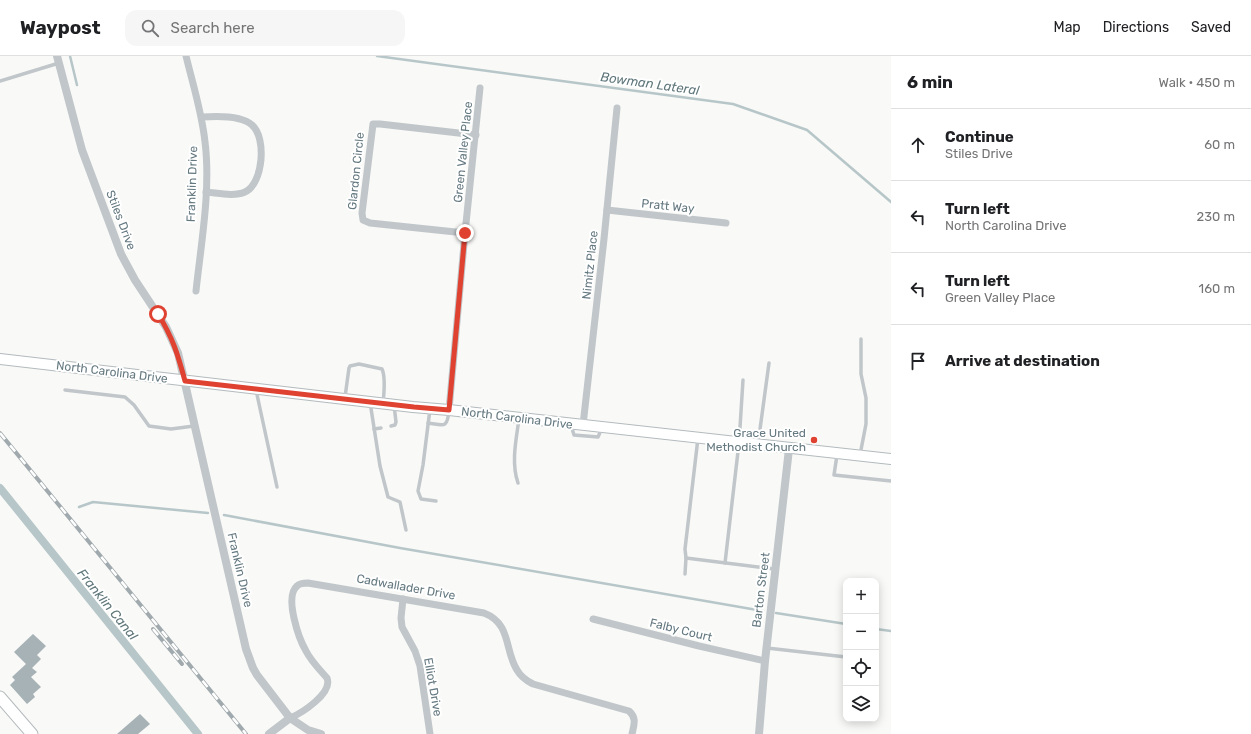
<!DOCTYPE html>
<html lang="en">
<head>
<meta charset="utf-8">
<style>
  body { margin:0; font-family:Rubik,sans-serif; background:#f6f6f6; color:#202124 }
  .controls { position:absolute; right:12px; bottom:12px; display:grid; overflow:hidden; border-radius:8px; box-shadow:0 2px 10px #0003 }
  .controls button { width:36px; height:36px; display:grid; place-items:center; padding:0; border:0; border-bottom:1px solid #e0e0e0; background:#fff; color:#202124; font:20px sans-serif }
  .stop { position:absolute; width:12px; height:12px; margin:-9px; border:3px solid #df4231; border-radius:50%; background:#fff }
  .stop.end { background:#df4231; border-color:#fff; box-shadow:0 1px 4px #0008 }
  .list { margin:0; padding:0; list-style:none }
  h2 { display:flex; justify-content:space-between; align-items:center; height:52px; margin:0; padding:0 16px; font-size:17px }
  h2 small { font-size:13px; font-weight:400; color:#757577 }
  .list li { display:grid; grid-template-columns:26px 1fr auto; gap:12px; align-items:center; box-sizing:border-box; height:72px; padding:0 16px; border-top:1px solid #e0e0e0 }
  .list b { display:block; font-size:15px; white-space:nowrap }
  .list p { margin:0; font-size:13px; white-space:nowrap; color:#757577 }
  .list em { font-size:13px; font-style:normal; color:#757577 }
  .icon { flex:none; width:22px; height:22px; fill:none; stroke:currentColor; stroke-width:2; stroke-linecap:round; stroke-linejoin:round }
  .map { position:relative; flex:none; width:891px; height:678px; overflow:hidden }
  header { display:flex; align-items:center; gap:24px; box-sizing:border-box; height:56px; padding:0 20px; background:#fff; border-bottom:1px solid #e0e0e0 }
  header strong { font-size:19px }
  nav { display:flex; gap:22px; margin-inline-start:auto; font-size:14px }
  .search { width:280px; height:36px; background:#f6f6f6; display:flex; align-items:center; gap:10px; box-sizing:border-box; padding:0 14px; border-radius:12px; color:#757577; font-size:15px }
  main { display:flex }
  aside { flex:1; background:#fff }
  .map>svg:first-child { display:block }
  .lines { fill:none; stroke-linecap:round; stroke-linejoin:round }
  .stream { stroke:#b7c6c8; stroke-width:2.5 }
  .canal { stroke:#b7c6c8; stroke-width:8 }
  .building { fill:#a7b2b6 }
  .secondary-casing { stroke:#b3babd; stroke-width:12 }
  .primary-casing { stroke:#b4babd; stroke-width:13 }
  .service { stroke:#c0c6c9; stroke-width:3.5 }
  .minor { stroke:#c0c6c9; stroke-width:7 }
  .tertiary { stroke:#c0c6c9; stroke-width:8 }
  .secondary { stroke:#fff; stroke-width:10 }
  .primary { stroke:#fff; stroke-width:11 }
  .rail-casing { stroke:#a0a9ad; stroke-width:4 }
  .rail { stroke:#fff; stroke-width:2.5; stroke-dasharray:8; stroke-linecap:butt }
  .route { stroke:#df4231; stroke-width:5 }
  .poi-dot { fill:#df4231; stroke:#fff; stroke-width:1.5 }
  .labels { text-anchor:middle; stroke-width:4; stroke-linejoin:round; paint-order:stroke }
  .street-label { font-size:12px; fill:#657981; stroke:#fff }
  .poi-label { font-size:12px; fill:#657981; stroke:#fff; text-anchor:end }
  .water-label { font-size:13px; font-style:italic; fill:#60777b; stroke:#fff }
</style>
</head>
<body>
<header>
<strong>Waypost</strong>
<div class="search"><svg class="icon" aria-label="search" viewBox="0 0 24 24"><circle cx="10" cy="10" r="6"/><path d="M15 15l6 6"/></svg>Search here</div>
<nav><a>Map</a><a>Directions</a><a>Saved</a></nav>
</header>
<main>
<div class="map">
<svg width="891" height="678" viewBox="0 0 891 678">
  <rect width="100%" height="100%" fill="#f9f9f7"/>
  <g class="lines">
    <g class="stream">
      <polyline points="70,0 77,29"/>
      <polyline points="377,0 733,48 807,74 891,146"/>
      <polyline points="79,451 93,446 208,457"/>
      <polyline points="224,459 400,492 763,555"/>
      <polyline points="776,557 846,568"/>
      <polyline points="876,573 891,575"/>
    </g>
    <polyline class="canal" points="0,432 198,678"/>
  </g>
  <g class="building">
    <polygon points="33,578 46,590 37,599 41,603 32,612 37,616 31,621 41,631 33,638 35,641 27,648 10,629 15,624 12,621 26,608 14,596"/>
    <polygon points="140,658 150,668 138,678 117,678"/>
  </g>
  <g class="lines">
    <defs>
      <polyline id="secondary" points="0,303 413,351 449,354 891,403"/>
      <polyline id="primary" points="0,641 32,678"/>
    </defs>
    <use href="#secondary" class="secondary-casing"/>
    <use href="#primary" class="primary-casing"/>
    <g class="service">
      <polyline points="0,25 59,7"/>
      <polyline points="65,334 125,341 134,349 149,370 171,373 194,370"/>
      <polyline points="256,334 277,431"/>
      <path d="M 345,341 L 349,312 L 350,310 L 359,308 L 382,313 C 386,322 384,337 383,347"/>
      <polyline points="370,346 380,410 388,441 400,446 406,474"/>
      <polyline points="430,353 423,409 418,435 421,443 436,445"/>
      <path d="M 428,367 C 444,369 447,373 449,355"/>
      <polyline points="571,369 574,379 598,381 602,372"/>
      <polyline points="391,370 395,369 396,366 394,349"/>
      <polyline points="374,373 381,372"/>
      <polyline points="698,382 685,493 686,502 775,513"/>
      <polyline points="758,388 769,307"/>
      <polyline points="837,399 834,419 891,425"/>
      <polyline points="860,399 866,368 866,342 861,318 861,283"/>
      <path d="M 518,427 C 511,407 516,384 519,363"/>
      <polyline points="725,507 739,387 743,324"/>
      <polyline points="685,518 686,502"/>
      <polyline points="767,592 846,601"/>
    </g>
    <g class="minor">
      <path d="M 186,0 C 193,29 202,57 205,86 C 211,133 201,188 196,235"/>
      <path d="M 202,61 C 216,60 241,59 252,69 C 267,82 263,128 245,136 C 234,141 218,137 206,136"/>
      <polyline points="607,154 726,167"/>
      <polyline points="465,177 370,167 363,164 362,157 373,68 380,68 476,79"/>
      <polyline points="449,354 465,177 480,32"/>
      <polyline points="583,369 604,183 617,52"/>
      <polyline points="403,543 401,562 402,571 415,595 420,610 430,678"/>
      <polyline points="593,563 699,590 765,605"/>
      <path d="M 290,662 C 302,657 333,637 327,622 C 320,614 311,605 306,595 C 299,583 284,541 297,530 C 300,527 304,527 308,527 L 484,557 C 512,568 504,594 517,614 C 521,621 527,625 533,628 L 629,655 C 637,662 634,669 632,678"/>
    </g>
    <g class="tertiary">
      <polyline points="57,0 82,94 121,198 135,224 166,271 178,297 246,593 253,612 257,619 290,662 308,674 321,678"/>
      <polyline points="269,678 290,662"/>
      <polyline points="759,678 765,605 789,393"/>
    </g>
    <use href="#secondary" class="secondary"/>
    <use href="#primary" class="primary"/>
    <defs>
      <g id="rail">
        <polyline points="0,377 246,678"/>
        <polyline points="153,573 182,608"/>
      </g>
    </defs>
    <use href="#rail" class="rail-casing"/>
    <use href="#rail" class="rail"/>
  </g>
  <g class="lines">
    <path class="route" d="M 158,258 C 173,282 178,299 185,325 L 414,351 L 449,354 L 465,177"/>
  </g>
  <circle class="poi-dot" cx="814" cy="384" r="4"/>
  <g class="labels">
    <g class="street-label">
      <text transform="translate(463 96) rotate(-84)" y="4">Green Valley Place</text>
      <text transform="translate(356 115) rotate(-84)" y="4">Glardon Circle</text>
      <text transform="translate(192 128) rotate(-88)" y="4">Franklin Drive</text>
      <text transform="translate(668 150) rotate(6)" y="4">Pratt Way</text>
      <text transform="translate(121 164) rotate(69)" y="4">Stiles Drive</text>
      <text transform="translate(590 209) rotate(-84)" y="4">Nimitz Place</text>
      <text transform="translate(112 316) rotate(7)" y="4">North Carolina Drive</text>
      <text transform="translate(517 362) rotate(7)" y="4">North Carolina Drive</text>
      <text transform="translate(240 514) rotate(77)" y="4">Franklin Drive</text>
      <text transform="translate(406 531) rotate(10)" y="4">Cadwallader Drive</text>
      <text transform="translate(761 534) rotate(-83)" y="4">Barton Street</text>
      <text transform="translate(681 574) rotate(14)" y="4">Falby Court</text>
      <text transform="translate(433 631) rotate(80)" y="4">Elliot Drive</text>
    </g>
    <g class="poi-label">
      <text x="806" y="381">Grace United<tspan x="806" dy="14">Methodist Church</tspan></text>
    </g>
    <g class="water-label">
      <text transform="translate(650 27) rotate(8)" y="5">Bowman Lateral</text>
      <text transform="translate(108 548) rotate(51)" y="5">Franklin Canal</text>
    </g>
  </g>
</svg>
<div class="controls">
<button>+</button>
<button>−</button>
<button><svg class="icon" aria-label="locate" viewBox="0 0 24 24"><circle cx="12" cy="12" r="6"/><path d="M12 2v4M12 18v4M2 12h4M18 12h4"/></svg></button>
<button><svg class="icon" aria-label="layers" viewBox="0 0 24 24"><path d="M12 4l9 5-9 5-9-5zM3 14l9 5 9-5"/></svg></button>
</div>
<div class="stop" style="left:158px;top:258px"></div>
<div class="stop end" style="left:465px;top:177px"></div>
</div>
<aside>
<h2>6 min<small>Walk · 450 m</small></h2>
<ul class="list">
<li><svg class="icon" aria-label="ahead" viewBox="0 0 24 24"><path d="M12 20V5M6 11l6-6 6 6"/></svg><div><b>Continue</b><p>Stiles Drive</p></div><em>60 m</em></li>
<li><svg class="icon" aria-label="left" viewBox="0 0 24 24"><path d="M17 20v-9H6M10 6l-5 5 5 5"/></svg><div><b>Turn left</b><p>North Carolina Drive</p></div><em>230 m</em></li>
<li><svg class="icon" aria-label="left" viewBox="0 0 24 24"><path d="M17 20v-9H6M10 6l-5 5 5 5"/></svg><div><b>Turn left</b><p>Green Valley Place</p></div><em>160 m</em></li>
<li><svg class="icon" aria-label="arrive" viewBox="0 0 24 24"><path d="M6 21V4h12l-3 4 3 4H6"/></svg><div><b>Arrive at destination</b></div></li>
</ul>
</aside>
</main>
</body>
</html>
